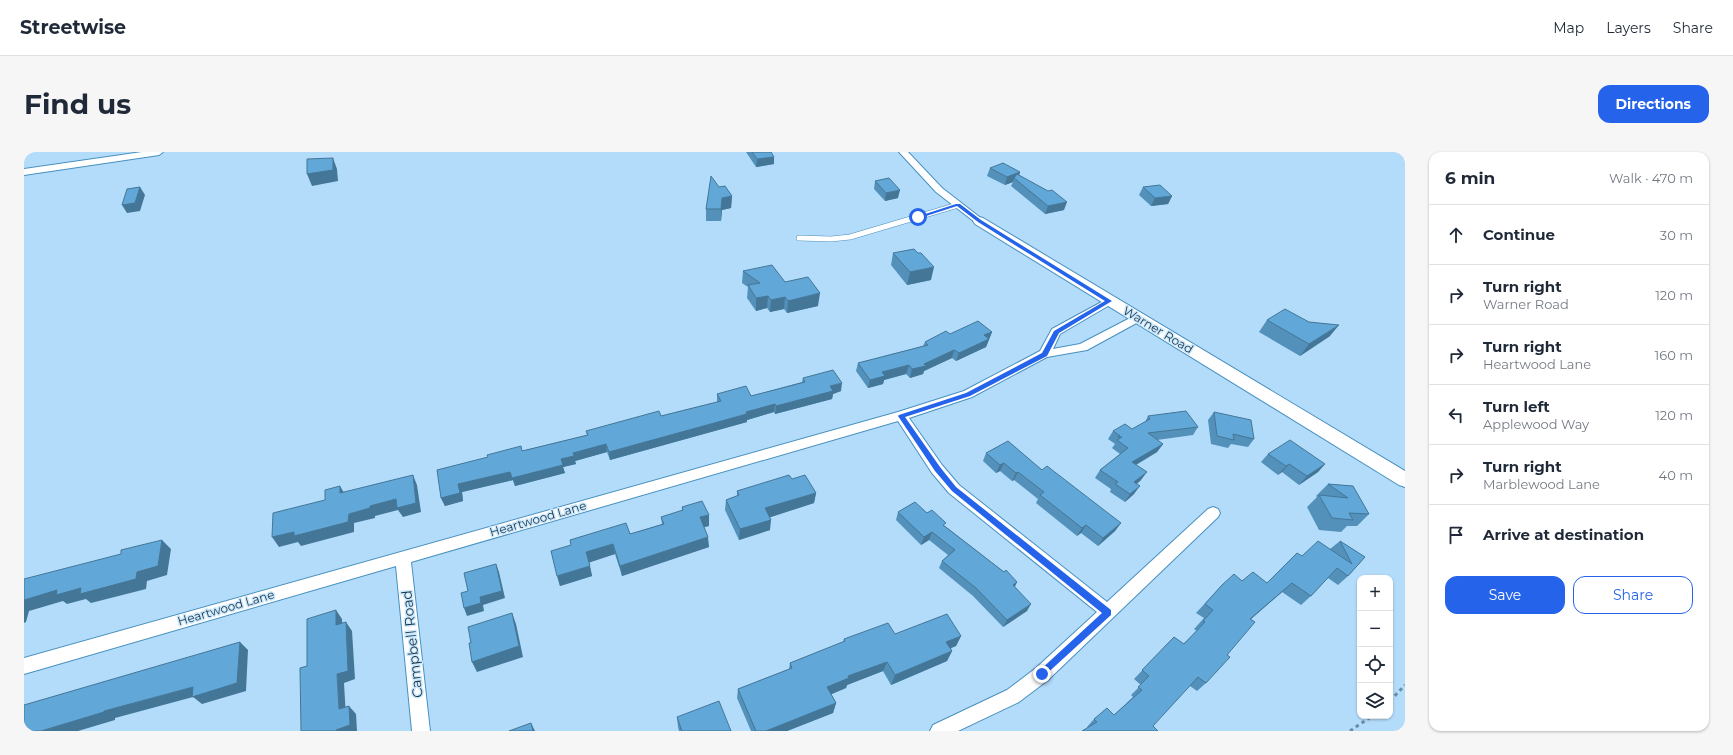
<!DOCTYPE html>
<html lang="en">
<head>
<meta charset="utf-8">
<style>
  body { margin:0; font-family:Montserrat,sans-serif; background:#f6f6f7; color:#1f2937 }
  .controls { position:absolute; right:12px; bottom:12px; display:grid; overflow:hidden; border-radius:8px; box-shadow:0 1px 3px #0004 }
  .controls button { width:36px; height:36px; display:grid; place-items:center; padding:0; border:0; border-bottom:1px solid #e0e1e3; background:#fff; color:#1f2937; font:20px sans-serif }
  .stop { position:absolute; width:12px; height:12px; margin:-9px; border:3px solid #2563eb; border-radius:50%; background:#fff }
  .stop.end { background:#2563eb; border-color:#fff; box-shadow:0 1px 4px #0008 }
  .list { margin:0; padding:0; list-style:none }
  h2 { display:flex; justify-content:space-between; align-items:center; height:52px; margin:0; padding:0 16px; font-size:17px }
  h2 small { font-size:13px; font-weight:400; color:#747a83 }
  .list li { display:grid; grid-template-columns:26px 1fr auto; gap:12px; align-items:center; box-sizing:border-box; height:60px; padding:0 16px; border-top:1px solid #e0e1e3 }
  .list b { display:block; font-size:15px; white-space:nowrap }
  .list p { margin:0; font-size:13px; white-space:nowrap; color:#747a83 }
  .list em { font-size:13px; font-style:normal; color:#747a83 }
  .actions { display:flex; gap:8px; padding:12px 16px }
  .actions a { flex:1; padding:9px 0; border:1px solid #2563eb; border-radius:12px; text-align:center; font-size:14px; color:#2563eb }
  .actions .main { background:#2563eb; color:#fff }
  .icon { flex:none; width:22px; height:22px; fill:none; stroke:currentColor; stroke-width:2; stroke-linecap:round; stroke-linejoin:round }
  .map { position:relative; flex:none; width:1381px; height:579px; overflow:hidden; border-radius:12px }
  header { display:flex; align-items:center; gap:24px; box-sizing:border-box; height:56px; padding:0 20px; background:#fff; border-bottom:1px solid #e0e1e3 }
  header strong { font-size:19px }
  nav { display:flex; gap:22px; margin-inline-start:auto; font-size:14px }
  .intro { display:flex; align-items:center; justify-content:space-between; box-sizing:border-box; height:96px; padding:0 24px }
  h1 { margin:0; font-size:28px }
  .button { padding:10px 18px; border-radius:12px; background:#2563eb; color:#fff; font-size:14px; font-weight:700 }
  main { display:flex; gap:24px; padding:0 24px }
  aside { flex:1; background:#fff; border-radius:12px; box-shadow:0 1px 3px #0004 }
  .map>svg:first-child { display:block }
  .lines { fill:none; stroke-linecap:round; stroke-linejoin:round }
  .service-casing { stroke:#4990bf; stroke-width:6 }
  .minor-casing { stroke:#4990bf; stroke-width:2 }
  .tertiary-casing { stroke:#4990bf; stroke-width:2 }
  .path { stroke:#6a8da8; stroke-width:3; stroke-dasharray:3.5 3.5; stroke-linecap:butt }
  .service { stroke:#fff; stroke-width:5 }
  .minor { fill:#fff; fill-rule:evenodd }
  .tertiary { fill:#fff; fill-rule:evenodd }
  .wall { fill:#5390ba }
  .shaded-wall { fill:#447697 }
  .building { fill:#61a8d8; stroke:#447697 }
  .route { fill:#2563eb }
  .labels { text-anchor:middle; stroke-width:3; stroke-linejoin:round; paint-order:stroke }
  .street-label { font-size:12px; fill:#1a374c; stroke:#cce8fc }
  .near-street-label { font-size:14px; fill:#1a374c; stroke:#cce8fc }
</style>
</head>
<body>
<header>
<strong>Streetwise</strong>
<nav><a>Map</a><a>Layers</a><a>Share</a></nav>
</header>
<div class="intro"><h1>Find us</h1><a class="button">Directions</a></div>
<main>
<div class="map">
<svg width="1381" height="579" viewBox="0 0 1381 579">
  <rect width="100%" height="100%" fill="#b3dcfb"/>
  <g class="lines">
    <defs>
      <polyline id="service" points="775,86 807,87 826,85 934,53"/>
      <g id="minor">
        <polygon points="118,0 139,0 135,3 0,23 0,17"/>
        <polygon points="875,0 884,0 918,36 958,67 960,69 958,71 952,71 912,40"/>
        <polygon points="1085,146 1090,149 1089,151 1036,182 1029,197 1056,192 1110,164 1118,164 1120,166 1118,168 1063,198 1023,205 948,245 885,266 918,313 935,333 1083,450 1184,357 1189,355 1194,357 1196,361 1194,365 1024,528 995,550 934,579 906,579 909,573 983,538 1012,516 1073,460 925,341 908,321 874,269 387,410 406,579 388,579 372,414 0,522 0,506 874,260 940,239 1016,199 1028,177"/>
      </g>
      <polygon id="tertiary" points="955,65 959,66 1381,319 1381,335 1375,333 951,72 949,69 951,66"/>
    </defs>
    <use href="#service" class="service-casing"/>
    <use href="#minor" class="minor-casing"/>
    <use href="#tertiary" class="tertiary-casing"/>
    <g class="path">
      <polyline points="1366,549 1381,533"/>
      <polyline points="1326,579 1348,564"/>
    </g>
    <use href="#service" class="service"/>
    <use href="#minor" class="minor"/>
    <use href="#tertiary" class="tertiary"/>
  </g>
  <g class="wall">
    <polygon points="722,0 747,0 750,12 732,15"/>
    <polygon points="966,16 996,20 995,23 1040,58 1021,62 987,34 989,30 981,33 963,24"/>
    <polygon points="851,29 874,46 861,49 850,37"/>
    <polygon points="695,35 708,44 707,56 698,58 697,69 682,69 682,57"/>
    <polygon points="1119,35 1148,44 1144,52 1127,54 1115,43"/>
    <polygon points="869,101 907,128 883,133 867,113"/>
    <polygon points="719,119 761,130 794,154 763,161 760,157 746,160 743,156 732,159 723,146 724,135 718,131"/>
    <polygon points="1243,168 1285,170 1306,184 1276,204 1235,180"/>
    <polygon points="968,180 962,195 932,209 928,206 900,219 899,222 886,226 882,222 860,228 859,232 844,236 832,219 834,211 899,194 901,190 926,182"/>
    <polygon points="779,226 817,239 809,242 808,247 751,262 750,260 723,268 723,270 586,308 583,300 551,309 552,312 539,315 541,321 491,334 489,328 438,340 439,349 421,354 417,346 498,299 563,283 562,279 637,264 693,250 693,242 727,244 778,230"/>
    <polygon points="1190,260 1230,287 1224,295 1207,292 1204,296 1187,292 1184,268"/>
    <polygon points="1124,264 1174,275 1169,283 1133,288 1139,292 1133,300 1112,313 1117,328 1113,332 1110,342 1101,350 1086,340 1087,337 1071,326 1076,318 1096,302 1088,296 1091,292 1084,287 1089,279 1108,277 1121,270"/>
    <polygon points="962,301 1018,318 1097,371 1091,379 1074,394 1057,381 1053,384 1012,351 1014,347 990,328 988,329 976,319 972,321 959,309"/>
    <polygon points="1244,302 1301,312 1294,320 1275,333 1258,320 1254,323 1237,310"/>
    <polygon points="768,327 792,341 790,351 746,365 746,378 715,388 701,358 702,348 713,344 713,339"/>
    <polygon points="1304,332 1329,334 1345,362 1333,374 1323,374 1317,380 1295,378 1283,355 1293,345 1292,344"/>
    <polygon points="658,355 685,363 685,374 680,375 685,395 598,424 591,402 565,410 568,424 536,434 527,399 606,382 638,372 637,365 658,359"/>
    <polygon points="874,360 921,374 993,430 991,435 1003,459 979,475 949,444 915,416 918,409 924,403 905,388 897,393 872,368"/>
    <polygon points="1316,389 1341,405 1324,424 1314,433 1304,426 1287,444 1277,453 1258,440 1226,467 1203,503 1182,531 1173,539 1166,534 1064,576 1063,575 1070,567 1090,563 1109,545 1107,543 1117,533 1110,527 1150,485 1159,492 1173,479 1170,477 1180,466 1172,461 1198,433 1218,429 1243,431 1278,404 1306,397"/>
    <polygon points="871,482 937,484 932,494 927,496 928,499 923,509 867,533 859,519 823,533 822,536 807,542 812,551 809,561 763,579 727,579 713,546 714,537 765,517 766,511 819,490 820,487"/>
    <polygon points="653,565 707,579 655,579 654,575"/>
  </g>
  <g class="shaded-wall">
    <polygon points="750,5 750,12 732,15 733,7"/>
    <polygon points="309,6 313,17 314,29 288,34 283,22"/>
    <polygon points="996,20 994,27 990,26 989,30 981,33 983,25"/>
    <polygon points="116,35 121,43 116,59 103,61 98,53"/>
    <polygon points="876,38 874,46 861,49 862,41"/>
    <polygon points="708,44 707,56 698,58 697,69 697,57 698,46"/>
    <polygon points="1148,44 1144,52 1127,54 1131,46"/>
    <polygon points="1043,50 1040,58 1021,62 1024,54"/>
    <polygon points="910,115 907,128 883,133 886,120"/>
    <polygon points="796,141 794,154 763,161 764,149"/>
    <polygon points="744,144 743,156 732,159 732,146"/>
    <polygon points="761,145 760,157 746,160 747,148"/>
    <polygon points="1315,173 1306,184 1276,204 1285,192"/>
    <polygon points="968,180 962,195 932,209 935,201 960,183"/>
    <polygon points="930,198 928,206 900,219 899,222 886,226 888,217"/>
    <polygon points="885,213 882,222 860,228 859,232 844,236 846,228 858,220"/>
    <polygon points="818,231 817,239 809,242 808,247 751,262 752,254 806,234"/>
    <polygon points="751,252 750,260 723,268 723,270 586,308 585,300 722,260"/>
    <polygon points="582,292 583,300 551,309 552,312 539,315 541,321 491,334 489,328 438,340 439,349 421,354 417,346 434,332 537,307 549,301"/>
    <polygon points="1139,292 1133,300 1103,318 1108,310"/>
    <polygon points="980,311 976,319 972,321 976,313"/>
    <polygon points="1265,312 1258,320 1254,323 1262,314"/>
    <polygon points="1301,312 1294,320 1275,333 1283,324"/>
    <polygon points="994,320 990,328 988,329 992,321"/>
    <polygon points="1123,320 1117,328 1105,338 1110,330"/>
    <polygon points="389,323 393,333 397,360 379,365 374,358 351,364 351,366 330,371 330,380 277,394 274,390 255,395 248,385 325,362 346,354"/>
    <polygon points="316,334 322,344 316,341"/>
    <polygon points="1116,334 1110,342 1101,350 1106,342"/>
    <polygon points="792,341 790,351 741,367 741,356"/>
    <polygon points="685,363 685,374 676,376 676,365"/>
    <polygon points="747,368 746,378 715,388 716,377"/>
    <polygon points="1097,371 1091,379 1074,394 1079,386"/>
    <polygon points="1062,373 1057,381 1053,384 1058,376"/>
    <polygon points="908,380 905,388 897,393 900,385"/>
    <polygon points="684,385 685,395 598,424 596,414"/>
    <polygon points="138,388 147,397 143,423 123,429 122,437 67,451 62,447 43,452 39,449 5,459 2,470 0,471 0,448 33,438 113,420"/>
    <polygon points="589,392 591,402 564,411 562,400"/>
    <polygon points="472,412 475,420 481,446 459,453 460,459 443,464 440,456 456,445"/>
    <polygon points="566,414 568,424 536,434 533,424"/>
    <polygon points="993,430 989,437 989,433"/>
    <polygon points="1268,431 1258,440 1217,476 1226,467"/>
    <polygon points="1007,452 1003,459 979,475 983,468"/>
    <polygon points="312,458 318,467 319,482 312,473"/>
    <polygon points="488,461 492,472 499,505 453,520 448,510"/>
    <polygon points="322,470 328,479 331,527 320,531 322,565 315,557 313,522"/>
    <polygon points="937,484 932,494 917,500 922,490"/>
    <polygon points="216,490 224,498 222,539 178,552 169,545 91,566 91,568 54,579 17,579 80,559 169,535"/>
    <polygon points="928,499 923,509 867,533 871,523"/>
    <polygon points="863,510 859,519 823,533 822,536 801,545 803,535 824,524"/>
    <polygon points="812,551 809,561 763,579 742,579"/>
    <polygon points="325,554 332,562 333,579 312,579 312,578"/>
    <polygon points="507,571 511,579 509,579"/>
  </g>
  <g class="building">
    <polygon points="728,0 747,0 750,5 733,7"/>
    <polygon points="309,6 309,18 283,22 283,7"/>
    <polygon points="979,11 996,20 983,25 966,16"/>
    <polygon points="993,22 1024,39 1028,38 1043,50 1024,54 990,26"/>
    <polygon points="687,24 695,35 701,34 708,44 698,46 697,57 682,57"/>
    <polygon points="865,26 876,38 862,41 851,29"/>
    <polygon points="1136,33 1148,44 1131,46 1119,35"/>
    <polygon points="116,35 111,51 98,53 103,37"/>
    <polygon points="890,97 894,101 897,101 910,115 886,120 869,101"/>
    <polygon points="748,113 761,130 784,125 796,141 764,149 761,145 747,148 744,144 732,146 724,133 736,131 719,119"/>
    <polygon points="1261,157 1285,170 1315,173 1285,192 1243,168"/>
    <polygon points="954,169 968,180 960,183 965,187 935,201 930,198 900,212 902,214 888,217 885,213 858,220 861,224 846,228 834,211 904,193 901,190 922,179 926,182"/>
    <polygon points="809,218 818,231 806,234 809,239 752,254 751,252 722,260 723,262 585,300 582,292 549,301 550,304 537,307 539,313 488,326 486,320 434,332 436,341 417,346 413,318 464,305 463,303 497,294 498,299 564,283 562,279 635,259 637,264 697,249 693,242 722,234 727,244 781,230 779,226"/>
    <polygon points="1162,259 1174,275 1124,281 1139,292 1108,310 1123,320 1110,330 1116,334 1106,342 1091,332 1094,330 1076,318 1104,296 1093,288 1098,285 1094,285 1096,284 1089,279 1101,272 1108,277 1126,267 1124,264"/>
    <polygon points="1190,260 1227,268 1230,287 1209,282 1210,288 1193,284"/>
    <polygon points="1266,288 1301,312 1283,324 1265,312 1262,314 1244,302"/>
    <polygon points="984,289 1018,318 1023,314 1097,371 1079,386 1062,373 1058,376 1016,343 1020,340 994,320 992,321 980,311 976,313 962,301"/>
    <polygon points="389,323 392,351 373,356 372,347 346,354 346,356 325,362 324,370 270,384 270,380 248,385 249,361 301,348 301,338 316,334 316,341"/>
    <polygon points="765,323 768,327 781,323 792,341 741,356 747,368 716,377 702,348 715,343 713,339"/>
    <polygon points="1304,332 1329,334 1345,362 1325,361 1329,368 1308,366 1295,343 1324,346"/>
    <polygon points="678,349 685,363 676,365 684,385 596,414 589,392 562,400 566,414 533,424 527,399 547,393 546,388 602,371 606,382 640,372 637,365 659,358 658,355"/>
    <polygon points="891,350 903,361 908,358 922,371 919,373 980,420 982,418 993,430 989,433 1007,452 983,468 952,436 918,409 931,398 908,380 900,385 874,360"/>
    <polygon points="138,388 134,414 113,420 112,427 56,442 57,436 32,443 33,438 0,448 0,427 97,402 97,398"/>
    <polygon points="1294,389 1328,412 1316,389 1341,405 1324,424 1313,416 1287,444 1268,431 1226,467 1231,470 1203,503 1206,505 1182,531 1174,525 1129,574 1134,579 1058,579 1073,570 1070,567 1083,556 1090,563 1118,538 1114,535 1125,524 1118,518 1150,485 1160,492 1181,470 1179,469 1189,458 1181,452 1198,433 1210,422 1218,429 1229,420 1243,431 1273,401 1278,404"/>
    <polygon points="472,412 478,439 456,445 457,451 440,456 437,441 444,439 440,421"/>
    <polygon points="312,458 312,473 322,470 324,519 313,522 315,557 325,554 326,573 312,578 312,579 277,579 276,516 283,514 283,467"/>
    <polygon points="488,461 495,494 448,510 445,491 447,491 444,475"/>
    <polygon points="923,462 937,484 922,490 928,499 871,523 863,510 824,524 825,526 803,535 812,551 742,579 732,579 714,537 768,516 766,511 821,489 820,487 864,471 871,482"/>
    <polygon points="216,490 213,531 168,545 169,535 80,559 80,560 17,579 0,579 0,553"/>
    <polygon points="695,549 707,579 658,579 653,565"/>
    <polygon points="507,571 509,579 485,579"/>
  </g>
  <polygon class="route" points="932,52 936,52 957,68 1088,149 1035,181 1023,204 946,244 881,265 916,315 932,335 1087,458 1087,463 1018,526 1015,525 1014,522 1015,519 1078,461 928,339 911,319 874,264 875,263 942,241 1018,201 1030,179 1081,149 954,70 933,54 896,66 892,65"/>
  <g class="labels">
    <g class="street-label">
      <text transform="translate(1134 178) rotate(31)" y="4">Warner Road</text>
      <text transform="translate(514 367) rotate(-16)" y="4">Heartwood Lane</text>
      <text transform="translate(202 456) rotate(-16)" y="4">Heartwood Lane</text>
    </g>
    <g class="near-street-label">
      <text transform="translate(388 492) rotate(-96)" y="5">Campbell Road</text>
    </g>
  </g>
</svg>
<div class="controls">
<button>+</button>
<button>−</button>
<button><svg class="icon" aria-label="locate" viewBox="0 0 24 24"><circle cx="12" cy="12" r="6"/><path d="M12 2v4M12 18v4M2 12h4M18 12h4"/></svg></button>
<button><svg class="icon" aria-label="layers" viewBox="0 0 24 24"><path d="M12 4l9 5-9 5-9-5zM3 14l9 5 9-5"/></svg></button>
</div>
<div class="stop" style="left:894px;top:65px"></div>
<div class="stop end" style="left:1018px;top:522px"></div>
</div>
<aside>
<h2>6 min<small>Walk · 470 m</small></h2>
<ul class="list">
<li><svg class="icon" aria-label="ahead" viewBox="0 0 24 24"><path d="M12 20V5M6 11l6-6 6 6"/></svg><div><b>Continue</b></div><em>30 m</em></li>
<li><svg class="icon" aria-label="right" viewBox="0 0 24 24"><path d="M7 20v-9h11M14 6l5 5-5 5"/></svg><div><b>Turn right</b><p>Warner Road</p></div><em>120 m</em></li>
<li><svg class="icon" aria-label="right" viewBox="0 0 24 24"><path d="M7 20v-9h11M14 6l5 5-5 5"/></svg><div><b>Turn right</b><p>Heartwood Lane</p></div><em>160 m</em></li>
<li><svg class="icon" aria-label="left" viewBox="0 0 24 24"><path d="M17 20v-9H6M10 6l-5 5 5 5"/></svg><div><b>Turn left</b><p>Applewood Way</p></div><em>120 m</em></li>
<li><svg class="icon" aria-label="right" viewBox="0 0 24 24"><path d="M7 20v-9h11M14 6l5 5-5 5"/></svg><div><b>Turn right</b><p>Marblewood Lane</p></div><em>40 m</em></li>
<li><svg class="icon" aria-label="arrive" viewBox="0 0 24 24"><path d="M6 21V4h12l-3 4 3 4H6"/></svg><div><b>Arrive at destination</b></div></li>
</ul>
<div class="actions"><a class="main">Save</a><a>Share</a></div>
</aside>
</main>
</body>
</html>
